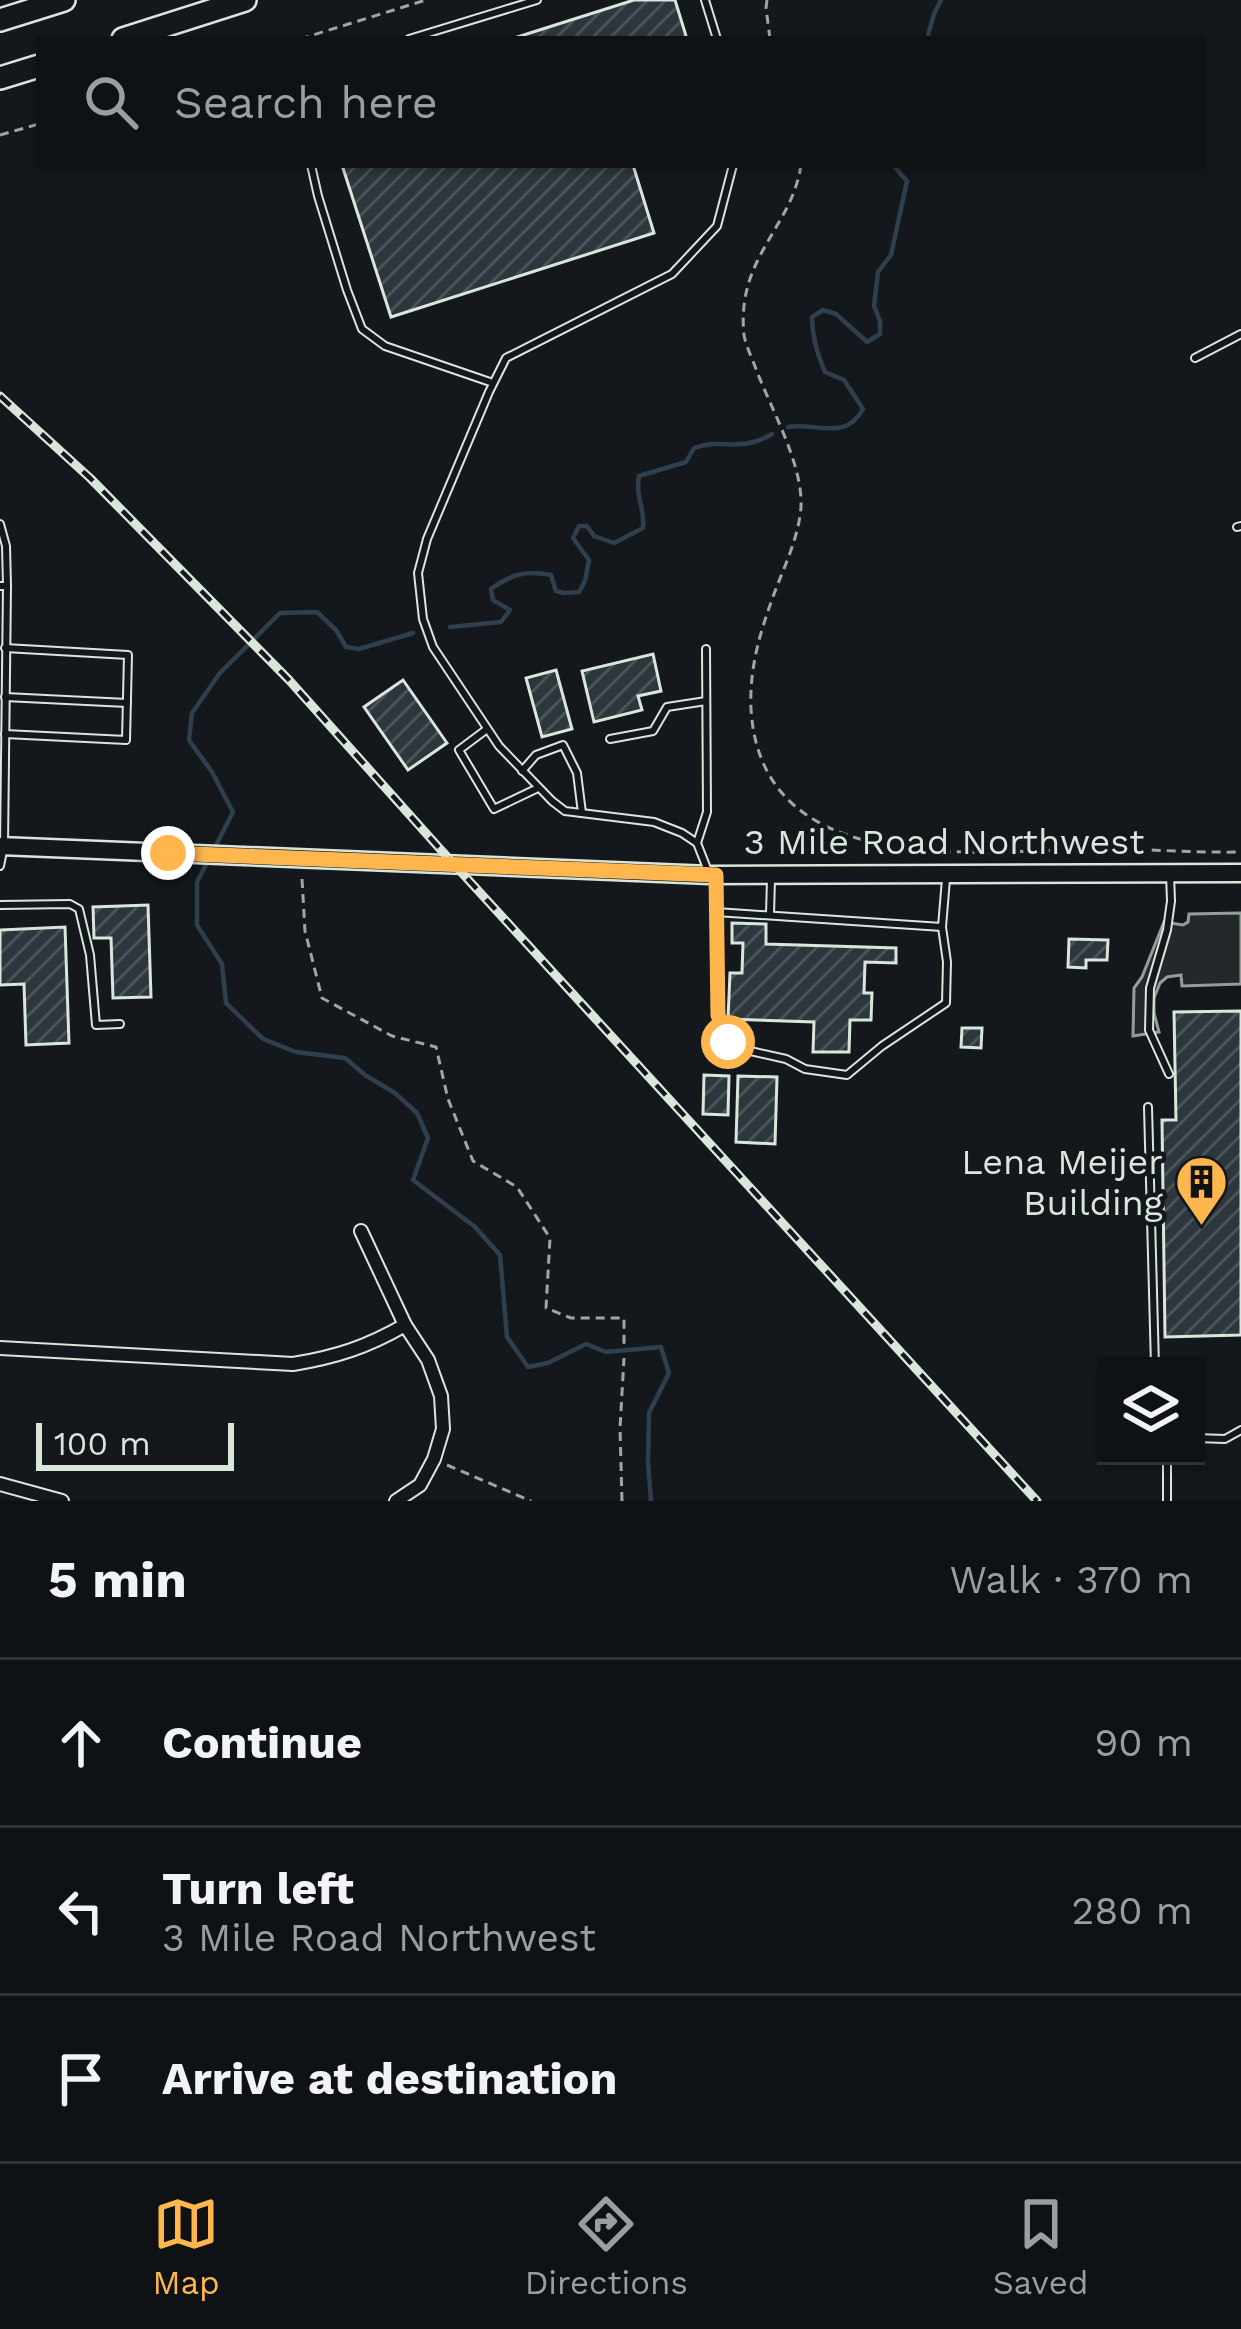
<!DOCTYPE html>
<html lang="en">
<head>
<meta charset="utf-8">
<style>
  body { margin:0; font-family:"Work Sans",sans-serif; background:#181b1e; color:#f1f3f6 }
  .controls { position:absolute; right:36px; bottom:36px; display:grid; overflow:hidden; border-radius:0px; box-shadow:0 3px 9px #0004 }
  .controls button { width:108px; height:108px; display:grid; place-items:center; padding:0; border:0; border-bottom:3px solid #2f3234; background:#0f1215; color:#f1f3f6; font:60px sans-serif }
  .scale { position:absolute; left:36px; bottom:30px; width:198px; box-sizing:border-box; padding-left:12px; border:6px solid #d8e6dc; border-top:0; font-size:33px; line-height:42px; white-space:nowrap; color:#d8e6dc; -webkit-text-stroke:9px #14181c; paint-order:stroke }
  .stop { position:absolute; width:36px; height:36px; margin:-27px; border:9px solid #ffb74d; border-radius:50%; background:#fff }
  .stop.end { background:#ffb74d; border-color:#fff; box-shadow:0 3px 12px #0008 }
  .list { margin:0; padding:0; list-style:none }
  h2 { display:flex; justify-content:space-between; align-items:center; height:156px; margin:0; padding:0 48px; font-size:51px }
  h2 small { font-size:39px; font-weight:400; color:#9b9ea0 }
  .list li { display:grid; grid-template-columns:78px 1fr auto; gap:36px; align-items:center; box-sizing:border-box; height:168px; padding:0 48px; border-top:3px solid #2f3234 }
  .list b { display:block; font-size:45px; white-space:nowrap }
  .list p { margin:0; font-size:39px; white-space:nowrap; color:#9b9ea0 }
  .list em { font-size:39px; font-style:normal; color:#9b9ea0 }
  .icon { flex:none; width:66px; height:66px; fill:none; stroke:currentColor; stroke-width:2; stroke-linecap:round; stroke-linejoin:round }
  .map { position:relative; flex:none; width:1241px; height:1501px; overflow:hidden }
  .search { position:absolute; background:#0f1215; box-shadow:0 3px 9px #0004; left:36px; right:36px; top:36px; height:132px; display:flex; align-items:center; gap:30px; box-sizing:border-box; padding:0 42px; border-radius:0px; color:#9b9ea0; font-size:45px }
  .sheet { height:660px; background:#0f1215 }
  nav { display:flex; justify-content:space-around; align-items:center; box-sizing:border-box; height:168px; border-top:3px solid #2f3234; background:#0f1215; font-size:33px; color:#9b9ea0 }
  nav a { display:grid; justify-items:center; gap:6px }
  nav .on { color:#ffb74d }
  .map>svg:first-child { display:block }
  .parking { fill:#24282b; stroke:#939e99; stroke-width:3 }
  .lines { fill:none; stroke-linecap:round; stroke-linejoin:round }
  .stream { stroke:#2f3f4d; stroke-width:4.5 }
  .building { fill:url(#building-hatch); stroke:#d8e6dc; stroke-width:3 }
  .lane-casing { stroke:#d8e6dc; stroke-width:10 }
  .street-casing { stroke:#d8e6dc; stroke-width:16 }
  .secondary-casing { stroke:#d8e6dc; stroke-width:21 }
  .highway-casing { stroke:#d8e6dc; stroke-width:26 }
  .path { stroke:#9da8a2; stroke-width:3; stroke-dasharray:9 6; stroke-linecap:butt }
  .lane { stroke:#14181c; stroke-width:6 }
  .street { stroke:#14181c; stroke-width:12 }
  .secondary { stroke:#14181c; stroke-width:16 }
  .highway { stroke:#14181c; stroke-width:21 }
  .rail-casing { stroke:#d8e6dc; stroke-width:9 }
  .rail { stroke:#14181c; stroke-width:4.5; stroke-dasharray:14; stroke-linecap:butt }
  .route { stroke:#ffb74d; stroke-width:15 }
  .labels { text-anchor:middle; stroke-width:9; stroke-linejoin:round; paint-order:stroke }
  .street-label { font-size:36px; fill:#d8e6dc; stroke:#14181c }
  .poi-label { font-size:36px; fill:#d8e6dc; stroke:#14181c; text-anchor:end }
</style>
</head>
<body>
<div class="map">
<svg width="1241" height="1501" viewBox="0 0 1241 1501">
  <defs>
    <pattern id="building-hatch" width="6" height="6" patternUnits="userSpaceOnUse" patternTransform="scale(3)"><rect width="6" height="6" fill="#2c363c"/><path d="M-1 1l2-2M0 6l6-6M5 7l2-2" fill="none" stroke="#4a5358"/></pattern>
  </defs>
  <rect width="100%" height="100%" fill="#14181c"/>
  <polygon class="parking" points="1241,913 1241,984 1182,986 1181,975 1167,977 1160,983 1154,998 1154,1013 1159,1032 1133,1036 1134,988 1142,977 1164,922 1183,925 1188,922 1189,914"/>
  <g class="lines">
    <g class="stream">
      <polyline points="927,39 934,14 941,0"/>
      <path d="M 788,427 C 817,422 845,442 863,409 L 844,380 L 825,372 C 817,354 812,338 812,317 L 823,310 L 836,314 L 867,342 L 880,334 L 880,321 L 874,306 L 878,272 L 891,255 L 907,181 L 893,165"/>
      <path d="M 450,627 L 501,622 L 510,610 L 493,600 L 491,589 C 512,574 526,570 551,575 L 556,591 L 564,593 L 579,592 L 585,581 L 589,560 L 573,538 L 579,526 L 587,526 L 594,536 L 614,543 L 643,528 C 645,505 635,499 639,476 L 686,462 L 694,448 C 723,437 738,454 772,434"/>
      <polyline points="215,847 233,812 212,772 189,740 192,713 220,673 280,613 317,612 336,630 346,647 359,649 413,633"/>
      <polyline points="210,857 197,882 197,925 222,964 226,1003 263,1039 296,1052 345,1058 365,1075 395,1093 417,1113 428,1138 413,1180 475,1227 500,1255 507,1337 528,1367 548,1363 586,1344 606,1352 661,1347 669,1373 649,1413 648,1463 651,1501"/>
    </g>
  </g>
  <g class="building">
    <polygon points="634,0 675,0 687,39 511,39"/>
    <polygon points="342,165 633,165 654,233 391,317"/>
    <polygon points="653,654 661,691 638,696 642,710 594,722 582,671"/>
    <polygon points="556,670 572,729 542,737 526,678"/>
    <polygon points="403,680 447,743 408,770 364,707"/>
    <polygon points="148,905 151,997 113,998 111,938 94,938 93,907"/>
    <polygon points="732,923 766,924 766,944 896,948 896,963 865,962 864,993 872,993 871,1020 850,1020 849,1052 813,1052 814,1022 728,1019 730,973 742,973 743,943 732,943"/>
    <polygon points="65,927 69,1043 26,1045 24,984 0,985 0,930"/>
    <polygon points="1069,939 1108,940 1107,960 1086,960 1086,968 1068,967"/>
    <polygon points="1241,1011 1241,1335 1165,1337 1162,1120 1176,1120 1174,1012"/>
    <polygon points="962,1028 982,1028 981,1048 961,1047"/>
    <polygon points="704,1075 729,1076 728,1115 703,1114"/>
    <polygon points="738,1076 777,1077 775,1144 736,1142"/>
  </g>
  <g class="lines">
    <defs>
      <g id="lane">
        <polyline points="705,0 717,39"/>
        <polyline points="409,39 537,0"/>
        <polyline points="311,165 318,196 347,290 362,329 385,346 493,383"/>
        <polyline points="1195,358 1241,334"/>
        <polyline points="0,524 6,546 7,586"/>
        <polyline points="1237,527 1241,526"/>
        <polyline points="0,586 7,586 4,846 0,866"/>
        <polyline points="5,697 127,703"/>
        <polyline points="487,729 459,750 494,809 538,788"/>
        <polyline points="5,734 126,740 128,655 5,648"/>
        <polyline points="610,739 653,731 667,707 706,701"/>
        <polyline points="522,771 536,755 563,745 577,773 582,813"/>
        <polyline points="697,843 707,812 706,649"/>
        <polyline points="708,871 697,843 682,833 654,822 565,811 552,801 499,746 433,647 423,619 418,573 427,539 489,392 506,358 672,274 717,226 733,165"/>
        <polyline points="716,877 716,912 942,927 946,879"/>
        <polyline points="0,905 70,904 79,909 90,955 96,1025 120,1024"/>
        <polyline points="716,912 719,950 717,1015 728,1042 746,1050 786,1059 805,1069 847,1075 882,1046 946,1003 947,962 942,927"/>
        <polyline points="770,914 771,879"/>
        <polyline points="1169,1074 1149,1030 1150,988 1167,930 1171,901 1170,874"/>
        <polyline points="1148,1107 1155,1366"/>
        <polyline points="1196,1438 1225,1439 1241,1430"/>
        <polyline points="1167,1501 1167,1456"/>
      </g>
      <g id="street">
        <polyline points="361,1231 405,1325 428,1360 441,1396 443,1429 434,1459 420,1485 396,1501"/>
        <path d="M 0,1348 L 293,1364 C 336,1357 367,1347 405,1325"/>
        <polyline points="0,1484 62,1501"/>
      </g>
      <polyline id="secondary" points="0,846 710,875 1241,873"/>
      <g id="highway">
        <polyline points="0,20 64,0"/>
        <polyline points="123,39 245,0"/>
        <polyline points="0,78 39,66"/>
      </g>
    </defs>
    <use href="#lane" class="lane-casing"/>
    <use href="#street" class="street-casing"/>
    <use href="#secondary" class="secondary-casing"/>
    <use href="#highway" class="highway-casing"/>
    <g class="path">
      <polyline points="767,0 766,8 770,39"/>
      <polyline points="300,39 426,0"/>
      <polyline points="0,135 39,124"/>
      <path d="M 801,165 C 792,228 736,257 744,335 C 746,346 752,358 756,369 C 771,409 803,464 801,507 C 799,534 787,561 777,586 C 762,626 749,665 751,709 C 761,878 969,852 1086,849 C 1138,848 1189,853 1241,852"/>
      <polyline points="302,879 305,931 322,998 392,1036 436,1047 448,1099 473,1161 517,1187 550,1238 546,1308 571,1318 624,1318 624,1345"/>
      <polyline points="447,1465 531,1501"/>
      <polyline points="622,1501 620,1428 624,1358"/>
    </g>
    <use href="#lane" class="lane"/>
    <use href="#street" class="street"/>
    <use href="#secondary" class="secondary"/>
    <use href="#highway" class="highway"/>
    <defs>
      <polyline id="rail" points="0,396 90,478 289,680 441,850 1037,1501"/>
    </defs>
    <use href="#rail" class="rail-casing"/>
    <use href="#rail" class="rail"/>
  </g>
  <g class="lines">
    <polyline class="route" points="168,853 716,875 718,1015 728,1042"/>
  </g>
  <defs>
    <symbol id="building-pin" viewBox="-11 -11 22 30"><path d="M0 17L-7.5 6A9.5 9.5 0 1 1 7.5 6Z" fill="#ffb74d" stroke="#14181c"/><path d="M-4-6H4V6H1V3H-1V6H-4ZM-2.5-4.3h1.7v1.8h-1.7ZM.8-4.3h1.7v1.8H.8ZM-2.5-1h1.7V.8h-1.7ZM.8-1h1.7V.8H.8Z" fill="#111"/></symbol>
  </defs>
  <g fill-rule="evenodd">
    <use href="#building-pin" x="1172" y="1152" width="59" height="81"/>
  </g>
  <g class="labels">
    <g class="street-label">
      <text x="944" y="854">3 Mile Road Northwest</text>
    </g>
    <g class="poi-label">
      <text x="1163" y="1174">Lena Meijer<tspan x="1163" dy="41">Building</tspan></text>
    </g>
  </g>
</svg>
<div class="controls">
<button><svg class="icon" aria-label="layers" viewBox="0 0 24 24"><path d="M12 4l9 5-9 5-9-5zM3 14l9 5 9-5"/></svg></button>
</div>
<div class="scale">100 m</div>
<div class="stop" style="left:728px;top:1042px"></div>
<div class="stop end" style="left:168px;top:853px"></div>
<div class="search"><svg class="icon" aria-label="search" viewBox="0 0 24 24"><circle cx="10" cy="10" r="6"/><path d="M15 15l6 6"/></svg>Search here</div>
</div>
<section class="sheet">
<h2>5 min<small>Walk · 370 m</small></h2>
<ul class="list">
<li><svg class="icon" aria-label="ahead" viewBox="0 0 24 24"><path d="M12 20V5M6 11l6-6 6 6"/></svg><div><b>Continue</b></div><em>90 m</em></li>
<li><svg class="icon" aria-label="left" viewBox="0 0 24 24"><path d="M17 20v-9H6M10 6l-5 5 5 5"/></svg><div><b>Turn left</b><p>3 Mile Road Northwest</p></div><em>280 m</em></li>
<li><svg class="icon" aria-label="arrive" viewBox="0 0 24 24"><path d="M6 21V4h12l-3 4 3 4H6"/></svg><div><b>Arrive at destination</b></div></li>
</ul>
</section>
<nav>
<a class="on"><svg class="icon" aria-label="map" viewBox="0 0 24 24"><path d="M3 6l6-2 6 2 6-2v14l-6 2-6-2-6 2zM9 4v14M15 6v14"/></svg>Map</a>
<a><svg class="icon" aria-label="directions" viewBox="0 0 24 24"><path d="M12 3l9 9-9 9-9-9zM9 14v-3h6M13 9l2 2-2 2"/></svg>Directions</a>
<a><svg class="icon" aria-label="saved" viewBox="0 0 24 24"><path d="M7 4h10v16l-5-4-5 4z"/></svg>Saved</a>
</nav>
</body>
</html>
